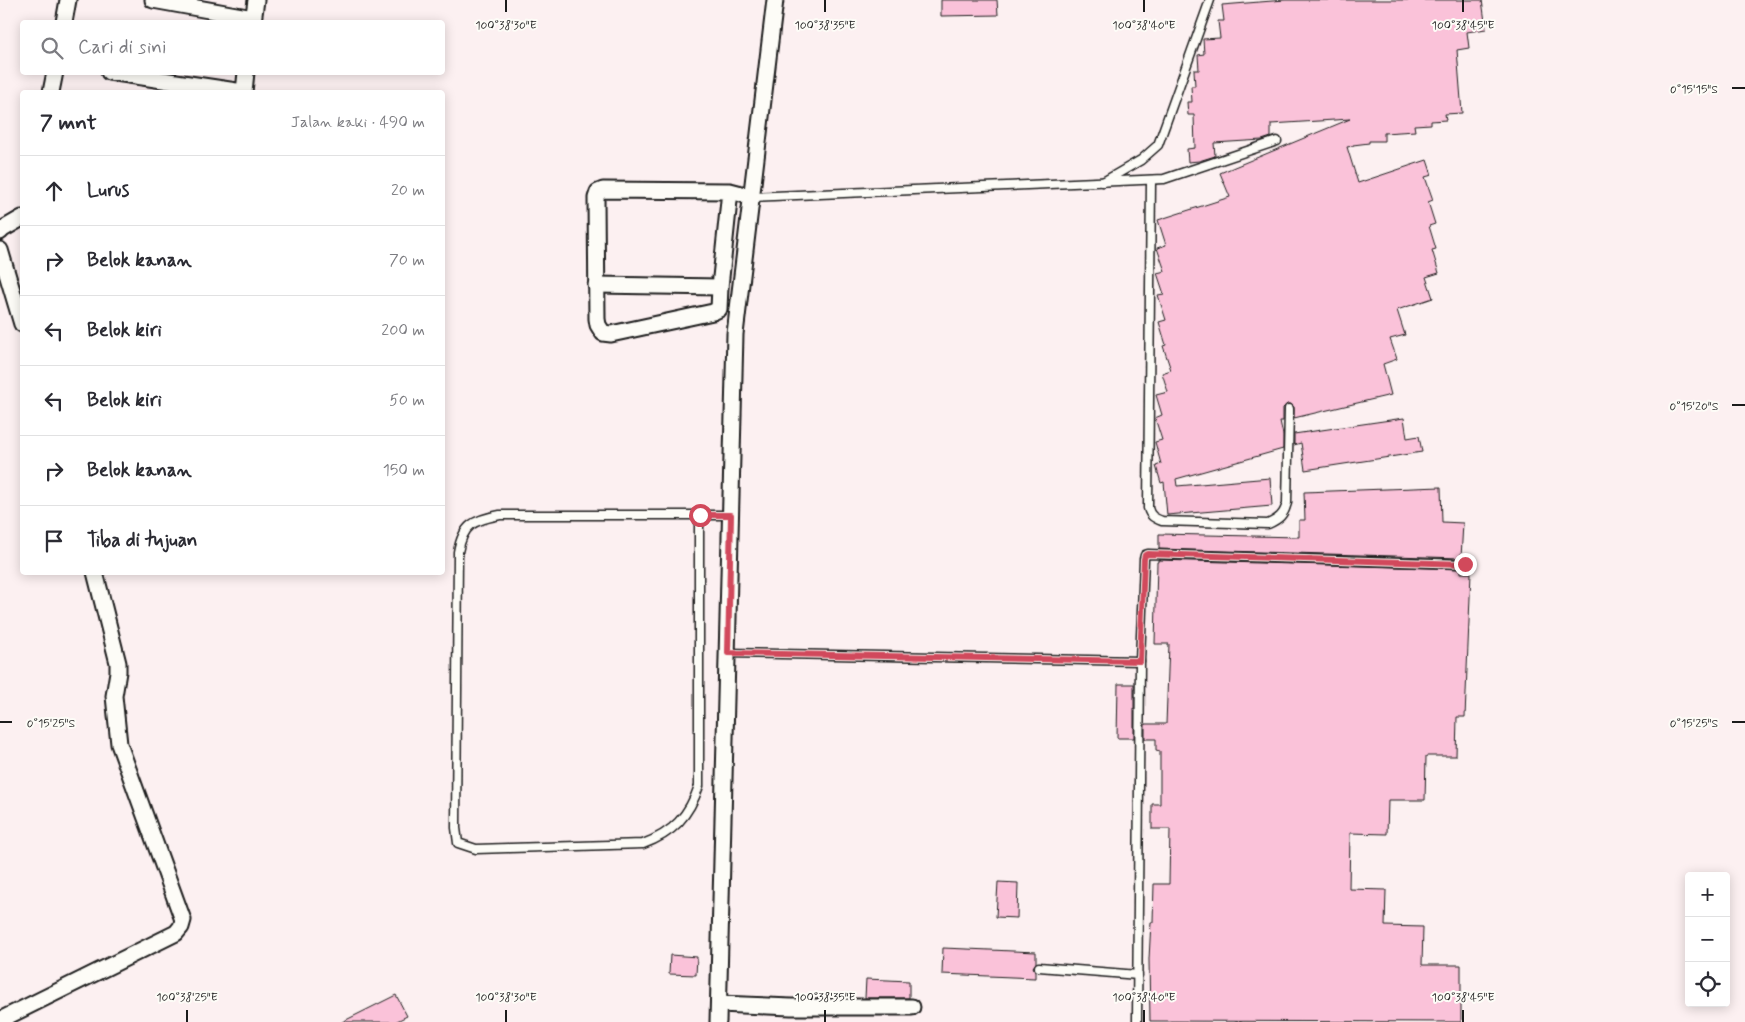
<!DOCTYPE html>
<html lang="id">
<head>
<meta charset="utf-8">
<style>
  body { margin:0; font-family:Mynerve,sans-serif; background:#f2f2f3; color:#2b2b33 }
  .controls { position:absolute; right:15px; bottom:15px; display:grid; overflow:hidden; border-radius:5px; box-shadow:0 2px 12px #0003 }
  .controls button { width:45px; height:45px; display:grid; place-items:center; padding:0; border:0; border-bottom:1px solid #e1e1e2; background:#fff; color:#2b2b33; font:25px sans-serif }
  .stop { position:absolute; width:15px; height:15px; margin:-11px; border:4px solid #d1495b; border-radius:50%; background:#fff }
  .stop.end { background:#d1495b; border-color:#fff; box-shadow:0 1px 5px #0008 }
  .list { margin:0; padding:0; list-style:none }
  h2 { display:flex; justify-content:space-between; align-items:center; height:65px; margin:0; padding:0 20px; font-size:21px }
  h2 small { font-size:16px; font-weight:400; color:#7c7c81 }
  .list li { display:grid; grid-template-columns:32px 1fr auto; gap:15px; align-items:center; box-sizing:border-box; height:70px; padding:0 20px; border-top:1px solid #e1e1e2 }
  .list b { display:block; font-size:19px; white-space:nowrap }
  .list em { font-size:16px; font-style:normal; color:#7c7c81 }
  .icon { flex:none; width:28px; height:28px; fill:none; stroke:currentColor; stroke-width:2; stroke-linecap:round; stroke-linejoin:round }
  .map { position:relative; flex:none; width:1745px; height:1022px; overflow:hidden }
  .search { position:absolute; background:#fff; box-shadow:0 2px 12px #0003; left:20px; top:20px; width:425px; height:55px; display:flex; align-items:center; gap:12px; box-sizing:border-box; padding:0 18px; border-radius:5px; color:#7c7c81; font-size:19px }
  .panel { position:absolute; background:#fff; box-shadow:0 2px 12px #0003; left:20px; top:90px; width:425px; height:485px; border-radius:5px }
  .map>svg:first-child { display:block }
  .building { fill:#fac2d9; stroke:#1c1c1c }
  .lines { fill:none; stroke-linecap:round; stroke-linejoin:round }
  .service-casing { stroke:#1c1c1c; stroke-width:11 }
  .minor-casing { stroke:#1c1c1c; stroke-width:19 }
  .service { stroke:#fdfcf7; stroke-width:8 }
  .minor { stroke:#fdfcf7; stroke-width:15 }
  .route { stroke:#d1495b; stroke-width:6 }
  .ticks { fill:none; stroke:#1c1c1c; stroke-width:2 }
  .ticks-label { font-size:12px; text-anchor:middle; fill:#1c1c1c; stroke:#fdfcf7; stroke-width:4; stroke-linejoin:round; paint-order:stroke }
</style>
</head>
<body>
<div class="map">
<svg width="1745" height="1022" viewBox="0 0 1745 1022">
  <rect width="100%" height="100%" fill="#fcf0f1"/>
  <filter id="ink" filterUnits="userSpaceOnUse"><feTurbulence type="fractalNoise" baseFrequency=".02" numOctaves="2"/><feDisplacementMap in="SourceGraphic" scale="10" xChannelSelector="R" yChannelSelector="G"/><feConvolveMatrix kernelMatrix="1 2 1 2 8 2 1 2 1" color-interpolation-filters="sRGB"/></filter>
  <g filter="url(#ink)">
    <g class="building">
      <polygon points="941,0 997,0 998,15 941,16"/>
      <polygon points="1285,0 1482,0 1486,29 1467,32 1469,48 1457,50 1462,113 1445,114 1446,120 1431,121 1431,124 1414,125 1415,131 1384,133 1384,141 1369,141 1369,143 1353,145 1353,146 1347,147 1358,183 1427,160 1432,175 1425,177 1433,200 1428,202 1435,224 1429,226 1436,249 1432,250 1439,273 1426,277 1433,298 1397,310 1405,335 1390,339 1397,359 1383,364 1391,395 1294,418 1294,407 1291,404 1287,404 1283,408 1283,421 1280,421 1283,435 1283,449 1176,479 1177,486 1270,478 1272,506 1167,515 1164,482 1161,483 1156,466 1161,464 1155,442 1162,440 1155,418 1162,415 1156,395 1168,392 1162,373 1171,370 1163,346 1166,345 1159,322 1166,320 1158,295 1164,294 1157,273 1165,271 1157,248 1166,245 1158,220 1230,197 1220,173 1350,119 1271,124 1271,137 1262,140 1214,143 1215,156 1199,161 1188,162 1187,149 1195,148 1194,115 1188,115 1187,102 1192,102 1191,86 1195,86 1194,70 1199,70 1198,55 1204,54 1203,39 1220,38 1218,21 1224,21 1222,5"/>
      <polygon points="1404,418 1407,438 1419,436 1422,452 1305,470 1301,443 1294,445 1294,434"/>
      <polygon points="1441,487 1442,522 1463,523 1461,558 1159,549 1159,534 1299,537 1299,520 1305,520 1304,492"/>
      <polygon points="1158,560 1461,569 1461,573 1471,573 1465,717 1457,717 1456,756 1426,756 1425,800 1388,800 1387,834 1350,833 1349,889 1386,890 1385,926 1423,927 1422,965 1461,965 1461,1022 1150,1021 1149,959 1151,922 1153,922 1154,884 1169,884 1170,829 1152,829 1152,804 1160,804 1160,751 1156,750 1156,739 1145,739 1145,724 1166,724 1169,644 1155,644 1157,562 1158,562"/>
      <polygon points="1118,684 1134,684 1134,738 1117,738"/>
      <polygon points="998,882 1018,883 1017,918 996,917"/>
      <polygon points="943,948 1036,952 1036,963 1033,967 1035,971 1035,978 942,974"/>
      <polygon points="670,955 697,957 696,975 669,974"/>
      <polygon points="866,979 909,981 909,998 865,998"/>
      <polygon points="396,995 407,1016 395,1022 342,1022"/>
    </g>
    <g class="lines">
      <defs>
        <g id="service">
          <path d="M 1151,180 L 1148,508 C 1150,516 1154,518 1162,521 L 1268,524 C 1279,519 1284,515 1287,503 L 1289,409"/>
          <polyline points="1103,182 1141,160 1158,145 1210,0"/>
          <polyline points="753,197 1164,179 1277,141"/>
          <path d="M 699,515 L 699,786 C 689,816 673,833 643,844 L 476,849 L 458,843 L 456,828 L 458,552 C 463,524 474,520 500,515 L 731,515"/>
          <polyline points="728,653 1140,661 1144,559 1145,555 1148,554 1465,564"/>
          <polyline points="1039,967 1138,975"/>
          <polyline points="1137,1022 1140,661"/>
        </g>
        <g id="minor">
          <polyline points="153,0 253,18"/>
          <polyline points="64,22 68,0"/>
          <polyline points="253,22 256,0"/>
          <polyline points="109,72 243,92"/>
          <polyline points="51,92 55,72"/>
          <polyline points="244,92 246,72"/>
          <polyline points="730,191 720,287 719,309 713,312 611,334 603,333 598,325 597,319 596,198 598,192 603,190 730,191 753,197"/>
          <polyline points="0,232 3,229 22,218"/>
          <polyline points="0,250 22,324"/>
          <polyline points="596,285 720,287"/>
          <polyline points="719,1004 791,1007 912,1007"/>
          <polyline points="0,1020 176,933 181,927 183,920 119,744 114,696 118,672 118,663 95,572"/>
          <polyline points="718,1022 735,334 775,0"/>
        </g>
      </defs>
      <use href="#service" class="service-casing"/>
      <use href="#minor" class="minor-casing"/>
      <use href="#service" class="service"/>
      <use href="#minor" class="minor"/>
    </g>
  </g>
  <g class="lines" filter="url(#ink)">
    <polyline class="route" points="700,515 731,515 728,653 1140,661 1144,559 1145,555 1148,554 1465,564"/>
  </g>
  <path class="ticks" d="M 506,0 L 506,12M 825,0 L 825,12M 1144,0 L 1144,12M 1463,0 L 1463,12M 1732,88 L 1745,88M 1732,405 L 1745,405M 0,722 L 12,722M 1732,722 L 1745,722M 187,1010 L 187,1022M 506,1010 L 506,1022M 825,1010 L 825,1022M 1144,1010 L 1144,1022M 1463,1010 L 1463,1022"/>
  <g class="ticks-label">
    <text x="506" y="29">100°38'30"E</text>
    <text x="825" y="29">100°38'35"E</text>
    <text x="1144" y="29">100°38'40"E</text>
    <text x="1463" y="29">100°38'45"E</text>
    <text x="1694" y="93">0°15'15"S</text>
    <text x="1694" y="410">0°15'20"S</text>
    <text x="51" y="727">0°15'25"S</text>
    <text x="1694" y="727">0°15'25"S</text>
    <text x="187" y="1001">100°38'25"E</text>
    <text x="506" y="1001">100°38'30"E</text>
    <text x="825" y="1001">100°38'35"E</text>
    <text x="1144" y="1001">100°38'40"E</text>
    <text x="1463" y="1001">100°38'45"E</text>
  </g>
</svg>
<div class="controls">
<button>+</button>
<button>−</button>
<button><svg class="icon" aria-label="locate" viewBox="0 0 24 24"><circle cx="12" cy="12" r="6"/><path d="M12 2v4M12 18v4M2 12h4M18 12h4"/></svg></button>
</div>
<div class="stop" style="left:700px;top:515px"></div>
<div class="stop end" style="left:1465px;top:564px"></div>
<div class="search"><svg class="icon" aria-label="search" viewBox="0 0 24 24"><circle cx="10" cy="10" r="6"/><path d="M15 15l6 6"/></svg>Cari di sini</div>
<section class="panel">
<h2>7 mnt<small>Jalan kaki · 490 m</small></h2>
<ul class="list">
<li><svg class="icon" aria-label="ahead" viewBox="0 0 24 24"><path d="M12 20V5M6 11l6-6 6 6"/></svg><div><b>Lurus</b></div><em>20 m</em></li>
<li><svg class="icon" aria-label="right" viewBox="0 0 24 24"><path d="M7 20v-9h11M14 6l5 5-5 5"/></svg><div><b>Belok kanan</b></div><em>70 m</em></li>
<li><svg class="icon" aria-label="left" viewBox="0 0 24 24"><path d="M17 20v-9H6M10 6l-5 5 5 5"/></svg><div><b>Belok kiri</b></div><em>200 m</em></li>
<li><svg class="icon" aria-label="left" viewBox="0 0 24 24"><path d="M17 20v-9H6M10 6l-5 5 5 5"/></svg><div><b>Belok kiri</b></div><em>50 m</em></li>
<li><svg class="icon" aria-label="right" viewBox="0 0 24 24"><path d="M7 20v-9h11M14 6l5 5-5 5"/></svg><div><b>Belok kanan</b></div><em>150 m</em></li>
<li><svg class="icon" aria-label="arrive" viewBox="0 0 24 24"><path d="M6 21V4h12l-3 4 3 4H6"/></svg><div><b>Tiba di tujuan</b></div></li>
</ul>
</section>
</div>
</body>
</html>
